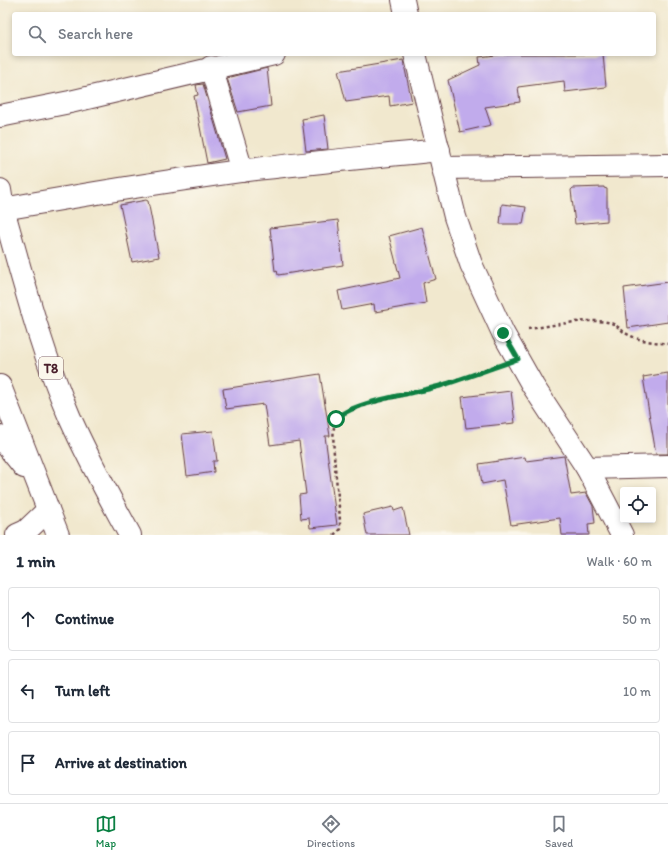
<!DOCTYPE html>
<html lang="en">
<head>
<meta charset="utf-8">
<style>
  body { margin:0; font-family:Itim,sans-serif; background:#f2f2f3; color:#1f2937 }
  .controls { position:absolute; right:12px; bottom:12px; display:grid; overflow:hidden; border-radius:4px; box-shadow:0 2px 6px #0003 }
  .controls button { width:36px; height:36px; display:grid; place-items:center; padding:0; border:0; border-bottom:1px solid #e0e1e3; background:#fff; color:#1f2937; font:20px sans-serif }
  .stop { position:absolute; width:12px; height:12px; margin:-9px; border:3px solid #0b8043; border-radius:50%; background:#fff }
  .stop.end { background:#0b8043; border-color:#fff; box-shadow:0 1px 4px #0008 }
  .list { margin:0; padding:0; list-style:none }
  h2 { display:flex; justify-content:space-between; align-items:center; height:52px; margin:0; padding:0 16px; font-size:17px }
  h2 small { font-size:13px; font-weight:400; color:#747a83 }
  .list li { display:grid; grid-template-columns:26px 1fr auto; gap:12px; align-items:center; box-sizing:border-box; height:64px; margin:0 8px 8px; padding:0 8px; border:1px solid #e0e1e3; border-radius:4px }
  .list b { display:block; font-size:15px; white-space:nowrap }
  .list em { font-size:13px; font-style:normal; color:#747a83 }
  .icon { flex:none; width:22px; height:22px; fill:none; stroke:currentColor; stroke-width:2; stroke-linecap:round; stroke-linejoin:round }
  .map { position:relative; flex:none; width:668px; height:535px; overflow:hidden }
  .search { position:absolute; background:#fff; box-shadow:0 2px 6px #0003; left:12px; right:12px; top:12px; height:44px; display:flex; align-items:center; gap:10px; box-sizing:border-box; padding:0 14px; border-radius:4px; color:#747a83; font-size:15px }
  .sheet { height:268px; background:#fff }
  nav { display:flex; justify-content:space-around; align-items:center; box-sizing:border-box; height:56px; border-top:1px solid #e0e1e3; background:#fff; font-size:11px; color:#747a83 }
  nav a { display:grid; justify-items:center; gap:2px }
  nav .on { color:#0b8043 }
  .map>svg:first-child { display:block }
  .building { fill:#c1abec }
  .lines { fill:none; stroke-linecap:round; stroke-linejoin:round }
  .minor-casing { stroke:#633d43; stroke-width:24 }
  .highway-casing { stroke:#633d43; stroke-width:24 }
  .path { stroke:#633d43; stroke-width:2.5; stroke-dasharray:3 3; stroke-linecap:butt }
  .minor { stroke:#fff; stroke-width:22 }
  .highway { stroke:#fff; stroke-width:22 }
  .route { stroke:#0b8043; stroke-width:5 }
  .labels { text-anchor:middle; stroke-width:3.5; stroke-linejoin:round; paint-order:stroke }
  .shield { fill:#fbf7ec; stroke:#7f6065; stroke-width:1 }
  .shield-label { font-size:13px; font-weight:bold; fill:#4a1f2b }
</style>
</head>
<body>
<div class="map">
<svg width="668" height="535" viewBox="0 0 668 535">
  <rect width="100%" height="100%" fill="#fbf7ec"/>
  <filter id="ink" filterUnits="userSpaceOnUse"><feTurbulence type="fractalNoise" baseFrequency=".025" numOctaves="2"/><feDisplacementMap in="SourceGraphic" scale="8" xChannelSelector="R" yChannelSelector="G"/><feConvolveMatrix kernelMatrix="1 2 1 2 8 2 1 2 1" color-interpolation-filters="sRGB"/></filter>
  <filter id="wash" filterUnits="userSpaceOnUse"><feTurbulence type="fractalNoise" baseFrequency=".012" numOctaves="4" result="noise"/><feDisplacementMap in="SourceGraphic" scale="16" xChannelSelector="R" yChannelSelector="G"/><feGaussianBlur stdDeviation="0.9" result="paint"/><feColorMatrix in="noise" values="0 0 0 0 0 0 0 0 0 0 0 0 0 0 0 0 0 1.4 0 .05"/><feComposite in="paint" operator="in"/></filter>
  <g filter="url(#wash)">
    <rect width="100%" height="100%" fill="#f1e8ce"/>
    <g id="blocks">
      <g class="building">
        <polygon points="504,54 603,54 606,87 565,92 564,81 518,87 520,102 485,107 491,125 460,132 448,80 480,65 479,57"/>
        <polygon points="403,60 412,102 390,106 389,96 346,102 338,71"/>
        <polygon points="267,68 271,106 238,112 227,78"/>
        <polygon points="203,84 225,159 207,163 194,96 198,95 196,85"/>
        <polygon points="324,115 328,149 306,151 302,119"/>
        <polygon points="604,187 604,188 607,189 607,221 575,224 571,190 573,188"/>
        <polygon points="146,200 148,201 159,257 132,262 120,205"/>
        <polygon points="502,204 526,207 523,224 500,224"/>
        <polygon points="338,220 343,265 278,275 277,270 275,271 270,228"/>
        <polygon points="422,227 436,279 423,283 426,303 375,312 374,304 342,310 338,291 400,278 389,236"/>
        <polygon points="668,282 668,322 628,328 624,288"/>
        <polygon points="668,373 668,454 656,454 643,377"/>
        <polygon points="320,374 330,436 325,436 337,525 310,528 309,518 301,519 299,495 306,494 299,441 270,445 264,404 226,409 223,389"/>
        <polygon points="511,391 515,423 466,428 462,397"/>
        <polygon points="213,431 217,461 213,461 214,472 187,476 182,434"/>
        <polygon points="564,456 571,495 586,493 593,506 595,523 588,524 589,535 562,535 560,518 511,525 503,480 482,484 479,464 525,457 526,461"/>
        <polygon points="393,507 394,511 403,508 409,535 367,535 363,514"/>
      </g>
    </g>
  </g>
  <g filter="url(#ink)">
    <use href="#blocks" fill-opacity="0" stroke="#633d43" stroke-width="1"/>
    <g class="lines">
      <defs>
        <g id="minor">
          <polyline points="403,0 406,14"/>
          <polyline points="415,54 455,217 471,264 503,333 533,386 587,468 622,535"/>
          <polyline points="211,67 242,171"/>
          <polyline points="0,116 70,102 274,54"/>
          <polyline points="443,168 668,165"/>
          <path d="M 0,211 L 3,209 C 82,195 161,182 240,171 C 306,163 372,157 439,150"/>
          <polyline points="0,386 58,535"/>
          <polyline points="0,437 24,467"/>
          <polyline points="587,468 668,466"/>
          <polyline points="17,535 26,531 48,510"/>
        </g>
        <path id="highway" d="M 0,190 L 3,209 C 23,279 41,351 70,418 C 88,458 109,497 130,535"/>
      </defs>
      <use href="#minor" class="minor-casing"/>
      <use href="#highway" class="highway-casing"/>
      <g class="path">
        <path d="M 528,329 C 551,326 590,317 611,323 C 619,326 622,332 629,335 C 640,341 655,342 668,344"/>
        <path d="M 334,535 L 340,529 C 341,504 328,436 336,419 C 342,407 423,391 440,386 C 458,380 476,374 495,367"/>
      </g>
      <use href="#minor" class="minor"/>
      <use href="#highway" class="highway"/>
    </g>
  </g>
  <g class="lines" filter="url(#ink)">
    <path class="route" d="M 336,419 C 351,402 416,393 440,386 C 466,378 492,368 518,359 L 503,333"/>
  </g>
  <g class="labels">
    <rect class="shield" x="39" y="357" width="24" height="22" rx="3"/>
    <g class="shield-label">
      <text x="51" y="373">T8</text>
    </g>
  </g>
</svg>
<div class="controls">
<button><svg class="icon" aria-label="locate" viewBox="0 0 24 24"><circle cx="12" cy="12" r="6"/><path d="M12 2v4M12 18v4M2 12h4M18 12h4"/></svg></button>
</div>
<div class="stop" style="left:336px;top:419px"></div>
<div class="stop end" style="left:503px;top:333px"></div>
<div class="search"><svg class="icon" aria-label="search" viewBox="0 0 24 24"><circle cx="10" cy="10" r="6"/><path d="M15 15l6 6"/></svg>Search here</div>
</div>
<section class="sheet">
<h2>1 min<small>Walk · 60 m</small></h2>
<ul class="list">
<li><svg class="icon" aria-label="ahead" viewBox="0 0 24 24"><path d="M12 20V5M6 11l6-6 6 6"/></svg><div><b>Continue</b></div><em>50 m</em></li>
<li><svg class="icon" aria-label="left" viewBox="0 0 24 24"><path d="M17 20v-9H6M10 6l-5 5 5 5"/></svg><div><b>Turn left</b></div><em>10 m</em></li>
<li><svg class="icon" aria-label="arrive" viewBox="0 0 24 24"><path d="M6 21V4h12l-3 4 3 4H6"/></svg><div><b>Arrive at destination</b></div></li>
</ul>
</section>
<nav>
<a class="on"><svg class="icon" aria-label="map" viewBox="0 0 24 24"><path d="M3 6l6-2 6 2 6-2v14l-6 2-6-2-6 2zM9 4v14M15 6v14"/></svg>Map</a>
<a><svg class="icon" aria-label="directions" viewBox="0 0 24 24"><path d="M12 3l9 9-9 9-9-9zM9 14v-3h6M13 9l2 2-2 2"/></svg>Directions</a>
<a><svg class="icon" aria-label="saved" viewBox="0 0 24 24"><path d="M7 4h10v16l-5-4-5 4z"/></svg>Saved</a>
</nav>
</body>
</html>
